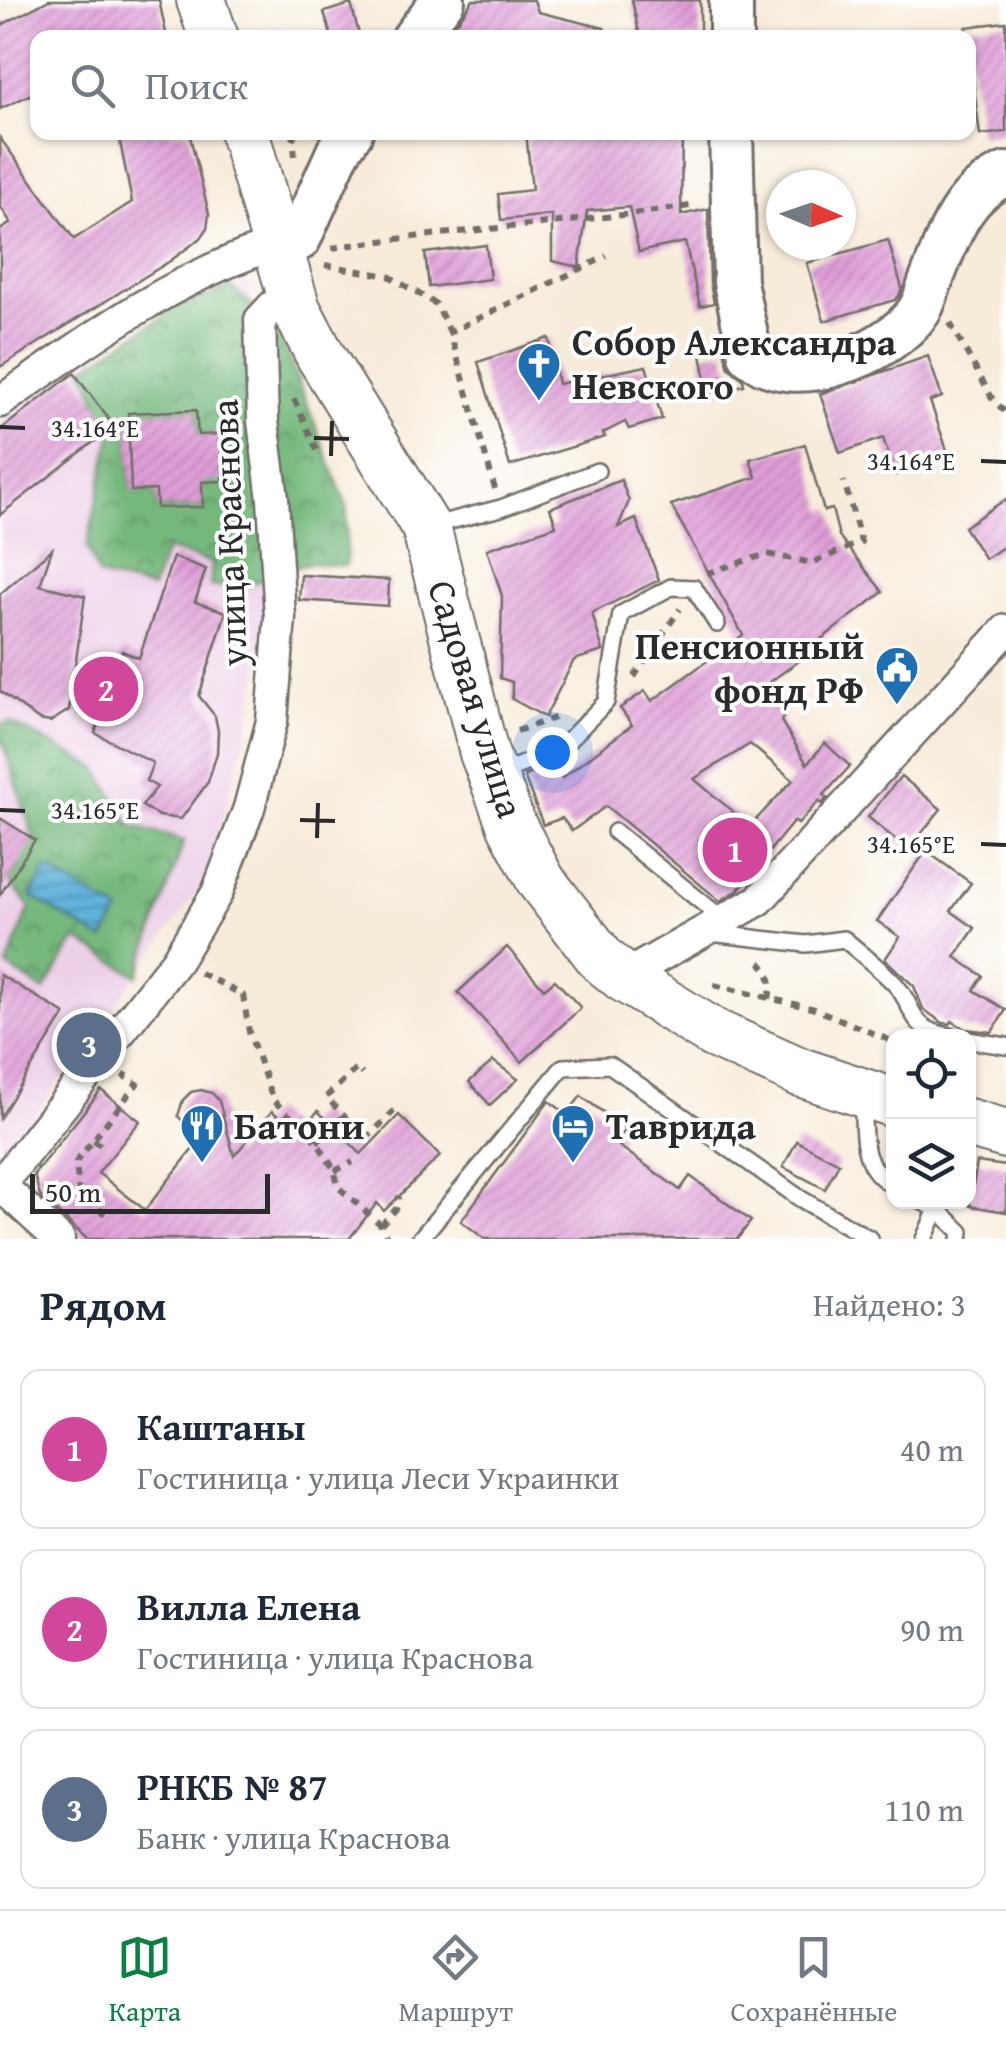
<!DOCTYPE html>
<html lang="ru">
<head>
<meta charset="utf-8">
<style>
  body { margin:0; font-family:"Gentium Book Plus",serif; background:#f6f6f7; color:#1f2937 }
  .controls { position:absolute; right:30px; bottom:30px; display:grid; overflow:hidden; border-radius:20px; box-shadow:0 2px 8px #0004 }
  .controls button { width:90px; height:90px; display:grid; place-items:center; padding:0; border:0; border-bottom:2px solid #e0e1e3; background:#fff; color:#1f2937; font:50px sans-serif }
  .compass { position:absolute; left:766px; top:170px; width:90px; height:90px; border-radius:50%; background:#fff; box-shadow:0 2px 8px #0004; rotate:92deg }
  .scale { position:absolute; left:30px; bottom:25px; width:240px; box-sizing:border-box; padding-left:10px; border:5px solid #2b2b2b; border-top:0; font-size:28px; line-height:35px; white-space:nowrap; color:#2b2b2b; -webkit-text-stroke:8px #fff; paint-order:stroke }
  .you { position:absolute; left:552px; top:752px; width:35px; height:35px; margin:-25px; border:8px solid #fff; border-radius:50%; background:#1a73e8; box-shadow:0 0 0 15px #1a73e833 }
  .badge { display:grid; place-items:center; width:65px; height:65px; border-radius:50%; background:#0b8043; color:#fff; font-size:32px; font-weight:700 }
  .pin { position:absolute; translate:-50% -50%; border:5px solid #fff; box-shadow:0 2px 10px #0006 }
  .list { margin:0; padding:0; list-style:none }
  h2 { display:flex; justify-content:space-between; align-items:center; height:130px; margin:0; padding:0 40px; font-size:42px }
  h2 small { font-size:32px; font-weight:400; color:#747a83 }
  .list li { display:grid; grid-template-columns:65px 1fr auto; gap:30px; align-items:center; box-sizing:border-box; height:160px; margin:0 20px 20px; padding:0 20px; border:2px solid #e0e1e3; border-radius:20px }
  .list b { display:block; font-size:38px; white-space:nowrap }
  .list p { margin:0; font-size:32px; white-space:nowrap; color:#747a83 }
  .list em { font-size:32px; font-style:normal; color:#747a83 }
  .icon { flex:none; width:55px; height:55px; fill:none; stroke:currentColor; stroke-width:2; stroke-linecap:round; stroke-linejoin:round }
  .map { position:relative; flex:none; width:1006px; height:1239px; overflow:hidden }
  .search { position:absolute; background:#fff; box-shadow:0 2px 8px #0004; left:30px; right:30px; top:30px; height:110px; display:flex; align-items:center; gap:25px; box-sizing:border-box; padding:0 35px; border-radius:20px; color:#747a83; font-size:38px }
  .sheet { height:670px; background:#fff }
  nav { display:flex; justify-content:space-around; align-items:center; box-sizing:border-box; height:140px; border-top:2px solid #e0e1e3; background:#fff; font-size:28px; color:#747a83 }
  nav a { display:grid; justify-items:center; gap:5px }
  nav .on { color:#0b8043 }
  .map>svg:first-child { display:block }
  .built { fill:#eed0e8 }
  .forest { fill:url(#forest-crowns); stroke:#507254; stroke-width:2.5; fill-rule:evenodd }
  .water { fill:url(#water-rules); stroke:#466f84; stroke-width:2.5 }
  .building { fill:url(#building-hatch); fill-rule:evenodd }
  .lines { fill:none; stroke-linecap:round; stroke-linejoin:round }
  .lane-casing { stroke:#726e68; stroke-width:20 }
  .street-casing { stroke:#726e68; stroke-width:35 }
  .secondary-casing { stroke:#726e68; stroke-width:48 }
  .primary-casing { stroke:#726e68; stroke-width:52 }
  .path { stroke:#726e68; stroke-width:6; stroke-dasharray:8 8; stroke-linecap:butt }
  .lane { stroke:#fff; stroke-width:15 }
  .street { stroke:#fff; stroke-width:30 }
  .secondary { stroke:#fff; stroke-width:42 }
  .primary { stroke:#fff; stroke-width:48 }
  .ticks { fill:none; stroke:#2b2b2b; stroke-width:4 }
  .labels { text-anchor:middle; stroke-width:8; stroke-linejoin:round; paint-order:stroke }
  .poi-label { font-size:38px; font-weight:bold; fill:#2b2b2b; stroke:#fff; text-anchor:start }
  .street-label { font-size:38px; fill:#2b2b2b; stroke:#fff }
  .ticks-label { font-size:25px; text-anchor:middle; fill:#2b2b2b; stroke:#fff; stroke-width:8; stroke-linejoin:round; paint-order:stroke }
</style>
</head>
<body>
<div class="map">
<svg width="1006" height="1239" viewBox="0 0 1006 1239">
  <defs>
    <pattern id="forest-crowns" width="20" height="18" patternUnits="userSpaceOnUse" patternTransform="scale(2.5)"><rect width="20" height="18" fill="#74b87c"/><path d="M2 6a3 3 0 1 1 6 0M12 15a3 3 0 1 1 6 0" fill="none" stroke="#5f9666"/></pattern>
    <pattern id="water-rules" width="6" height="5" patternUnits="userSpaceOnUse" patternTransform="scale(2.5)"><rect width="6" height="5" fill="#61b3dc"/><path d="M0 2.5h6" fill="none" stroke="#5092b3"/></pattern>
    <pattern id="building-hatch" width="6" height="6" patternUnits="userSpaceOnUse" patternTransform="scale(2.5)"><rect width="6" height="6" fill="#e19fd9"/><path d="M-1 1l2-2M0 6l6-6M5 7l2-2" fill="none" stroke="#b782b0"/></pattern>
  </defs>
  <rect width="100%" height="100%" fill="#fff"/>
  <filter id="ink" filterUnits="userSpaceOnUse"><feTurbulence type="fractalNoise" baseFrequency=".01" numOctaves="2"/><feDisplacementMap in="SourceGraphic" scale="20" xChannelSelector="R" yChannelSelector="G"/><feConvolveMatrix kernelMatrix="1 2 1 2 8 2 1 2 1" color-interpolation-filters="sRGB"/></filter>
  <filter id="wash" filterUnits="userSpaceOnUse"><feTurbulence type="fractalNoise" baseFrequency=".0048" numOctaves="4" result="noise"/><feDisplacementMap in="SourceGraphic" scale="40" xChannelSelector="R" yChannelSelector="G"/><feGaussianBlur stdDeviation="2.25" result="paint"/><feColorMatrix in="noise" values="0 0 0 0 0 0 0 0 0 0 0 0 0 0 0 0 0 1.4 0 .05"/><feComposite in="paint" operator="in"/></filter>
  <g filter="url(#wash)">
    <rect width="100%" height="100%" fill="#f7ebd9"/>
    <polygon class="built" points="247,261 274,587 250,720 206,880 0,1164 0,418"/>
    <g class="forest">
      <path d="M 231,287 L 277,327 L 347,507 L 346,566 L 308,563 L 242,587 L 210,586 L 212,563 L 166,549 L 152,589 L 99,576 L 87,547 L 111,436 L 84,368 L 176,308 ZM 196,410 L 198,435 L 221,434 L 202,482 L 202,507 L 158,508 L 156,490 L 131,491 L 128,414 Z"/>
      <polygon points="10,722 97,768 130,825 184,841 138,976 76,939 44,991 7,966 30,907 9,881 34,839 0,734 0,725"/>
    </g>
    <polygon class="water" points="47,869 120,912 103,940 31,896"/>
    <g id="blocks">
      <g class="building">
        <polygon points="49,0 159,0 167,38 38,38 38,91 0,109 0,26"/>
        <polygon points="473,0 534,0 538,12 604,28 602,38 454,38 456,24"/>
        <polygon points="632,0 700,0 700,38 640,38"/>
        <polygon points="351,4 360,38 332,38 324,12"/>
        <polygon points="1006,22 1006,132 980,135 966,27"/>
        <polygon points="118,132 189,132 209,214 207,229 201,238 170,261 0,367 0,230 11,223 0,206 0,138 74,239 132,202"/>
        <polygon points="526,132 682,132 681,215 708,209 710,283 714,303 700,306 685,242 639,252 629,207 587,211 579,267 552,261 552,215 501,220 498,194 532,190"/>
        <polygon points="888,240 902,288 899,296 895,300 824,321 807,263"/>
        <polygon points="486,245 490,279 429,287 425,253"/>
        <polygon points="549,338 558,384 646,366 662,419 629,429 625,422 603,433 605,437 510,466 478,362"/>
        <polygon points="724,350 729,368 743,379 744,385 709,393 701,355"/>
        <polygon points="928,356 942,397 930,401 949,456 896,475 883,438 840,453 820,394"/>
        <polygon points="74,373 114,426 0,515 0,430"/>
        <polygon points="196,410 198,435 221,434 223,481 202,482 203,507 157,508 156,490 131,491 128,413"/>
        <path d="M 805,444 L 824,511 L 832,509 L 839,536 L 883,592 L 815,644 L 818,647 L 760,689 L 786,711 L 781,721 L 807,764 L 825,743 L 850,766 L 824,795 L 827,798 L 822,804 L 819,801 L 798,824 L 794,821 L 737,891 L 720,901 L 606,806 L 572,831 L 562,818 L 543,825 L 524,776 L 557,763 L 562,778 L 632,725 L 620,708 L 645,691 L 652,701 L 743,635 L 671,505 L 756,477 L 750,459 ZM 750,744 L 793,780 L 750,826 L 694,779 Z"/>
        <polygon points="621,480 629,501 618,527 636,519 659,580 592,613 603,651 574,660 545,717 512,699 512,682 500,678 502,596 487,549 556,526 550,508"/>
        <polygon points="1006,499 1006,545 985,559 964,527"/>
        <polygon points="52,549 40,585 85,596 69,710 50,722 39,720 0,691 0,594"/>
        <polygon points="173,557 206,569 195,602 226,612 199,696 215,716 218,731 217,753 208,782 181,819 159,816 142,806 157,787 146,781 153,763 95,733 122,651 139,658"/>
        <polygon points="301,575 389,580 388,606 299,600"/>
        <polygon points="901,776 941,809 908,850 868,817"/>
        <polygon points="0,818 35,840 0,895"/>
        <polygon points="926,851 971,883 951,911 975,928 955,957 983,976 974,990 1006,1010 992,1032 965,1029 952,1021 950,1024 943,1023 923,1009 914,986 885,959 900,937 877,921"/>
        <polygon points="507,947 544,989 555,980 581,1008 522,1062 458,992"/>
        <polygon points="0,975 65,1014 0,1118"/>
        <polygon points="493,1061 518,1079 490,1105 469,1082"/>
        <polygon points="101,1090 140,1121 98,1173 145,1210 200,1140 178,1116 183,1100 191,1092 201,1090 212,1093 219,1101 234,1156 272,1111 297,1132 318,1111 361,1154 399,1115 440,1156 384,1211 377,1203 349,1239 87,1239 40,1196 34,1174"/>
        <polygon points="581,1096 626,1129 615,1143 680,1190 690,1176 751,1221 737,1239 485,1239 461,1221 549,1101 567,1114"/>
        <polygon points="797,1141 839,1163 825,1189 783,1167"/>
        <polygon points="977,1162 1006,1166 1006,1212 970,1206"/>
      </g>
    </g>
  </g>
  <g filter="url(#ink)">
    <use href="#blocks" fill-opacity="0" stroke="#726e68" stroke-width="2.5"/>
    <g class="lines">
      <defs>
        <g id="lane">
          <polyline points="430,526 501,508 597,471"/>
          <polyline points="497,774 559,750 606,702 621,614 671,587 694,588 717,624"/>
          <polyline points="615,832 725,921"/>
          <path d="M 710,933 L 806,944 L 844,939 C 861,953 878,967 894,983 C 917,1007 906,1029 950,1036"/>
          <polyline points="968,1040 1006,1046"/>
          <path d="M 862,1098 C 865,1134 858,1167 894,1186"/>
          <polyline points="923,1202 937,1209 961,1232 960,1239"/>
          <polyline points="420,1239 563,1067 610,1065 801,1199 870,1239"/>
          <polyline points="924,1239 937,1209"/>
        </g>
        <g id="street">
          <path d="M 0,402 C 86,341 176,275 278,244"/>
          <polyline points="623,977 759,900 1006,630"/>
          <polyline points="59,1239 0,1185 176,961 217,893 249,808 272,721 280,617 273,499 263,421 260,320 273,306 288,305 296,309"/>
        </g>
        <g id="secondary">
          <polyline points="731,0 731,38"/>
          <polyline points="414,38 443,0"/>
          <path d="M 731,132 L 735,282 L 750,354 C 794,392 888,355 919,311 C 924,303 927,292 930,283 C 949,237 958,196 1006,174"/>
          <polyline points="278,244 299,239 338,152 351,132"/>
        </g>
        <g id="primary">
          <polyline points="201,0 214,38"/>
          <polyline points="244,132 296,309 320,355 426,527 484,753 512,826 541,881 602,960 623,977 713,1033 800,1072 894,1103"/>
          <polyline points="968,1123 1006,1134"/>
        </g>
      </defs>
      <use href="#lane" class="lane-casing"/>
      <use href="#street" class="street-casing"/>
      <use href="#secondary" class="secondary-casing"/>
      <use href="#primary" class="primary-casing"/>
      <g class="path">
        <polyline points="293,132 295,158"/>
        <path d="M 332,248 C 453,229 575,224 696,205"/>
        <polyline points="325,265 389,276 436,304 450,332"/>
        <polyline points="950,323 992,398 1006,413"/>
        <polyline points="294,399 320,457"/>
        <polyline points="495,489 450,332 607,256"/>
        <polyline points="707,573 767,554 812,563 861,542 844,481"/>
        <polyline points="634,677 680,609"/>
        <polyline points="517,731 557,717"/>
        <path d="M 760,962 C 772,973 772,984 769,999"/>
        <polyline points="200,973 243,995 249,1032 273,1100 317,1142 335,1171 337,1186 381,1225 388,1239"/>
        <polyline points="714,985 815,1009 894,1042"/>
        <polyline points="344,1116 366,1139 395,1110 390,1105"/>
        <polyline points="94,1140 104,1148"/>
        <polyline points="317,1142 344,1116 326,1097 357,1068 362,1074"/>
        <polyline points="335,1171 353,1162"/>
        <polyline points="105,1214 79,1194 76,1162 137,1084 126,1075 123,1079"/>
        <polyline points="381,1225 396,1209 399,1196"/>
      </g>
      <use href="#lane" class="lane"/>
      <use href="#street" class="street"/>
      <use href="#secondary" class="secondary"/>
      <use href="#primary" class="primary"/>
    </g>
  </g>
  <path class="ticks" d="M 0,427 L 25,428M 314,438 L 349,439M 331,456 L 332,421M 981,461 L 1006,462M 0,810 L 25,811M 300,820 L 335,821M 317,838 L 318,803M 981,844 L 1006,845"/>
  <defs>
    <symbol id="church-pin" viewBox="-11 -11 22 30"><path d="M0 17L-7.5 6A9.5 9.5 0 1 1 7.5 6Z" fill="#1f6fb2" stroke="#fff"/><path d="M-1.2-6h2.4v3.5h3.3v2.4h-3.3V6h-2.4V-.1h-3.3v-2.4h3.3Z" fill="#fff"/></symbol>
    <symbol id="civic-pin" viewBox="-11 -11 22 30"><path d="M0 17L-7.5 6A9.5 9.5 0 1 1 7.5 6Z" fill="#1f6fb2" stroke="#fff"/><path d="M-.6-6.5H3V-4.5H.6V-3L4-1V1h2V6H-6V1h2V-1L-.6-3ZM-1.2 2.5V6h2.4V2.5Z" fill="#fff"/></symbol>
    <symbol id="restaurant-pin" viewBox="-11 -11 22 30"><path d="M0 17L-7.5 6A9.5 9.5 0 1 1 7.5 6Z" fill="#1f6fb2" stroke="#fff"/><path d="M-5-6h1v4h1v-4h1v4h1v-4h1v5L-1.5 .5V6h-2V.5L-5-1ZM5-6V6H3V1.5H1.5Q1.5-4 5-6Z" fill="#fff"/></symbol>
    <symbol id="hotel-pin" viewBox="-11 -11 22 30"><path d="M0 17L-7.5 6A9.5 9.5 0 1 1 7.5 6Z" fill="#1f6fb2" stroke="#fff"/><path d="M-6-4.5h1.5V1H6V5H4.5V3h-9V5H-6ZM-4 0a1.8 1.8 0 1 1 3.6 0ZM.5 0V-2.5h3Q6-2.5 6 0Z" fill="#fff"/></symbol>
  </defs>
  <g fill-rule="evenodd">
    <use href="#church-pin" x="514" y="339" width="50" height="68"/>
    <use href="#civic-pin" x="872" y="643" width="50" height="68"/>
    <use href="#restaurant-pin" x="177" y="1101" width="50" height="68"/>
    <use href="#hotel-pin" x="548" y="1101" width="50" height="68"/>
  </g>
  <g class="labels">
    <g class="poi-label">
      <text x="572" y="355">Собор Александра<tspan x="572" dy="44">Невского</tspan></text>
      <text x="864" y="659" text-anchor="end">Пенсионный<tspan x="864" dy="44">фонд РФ</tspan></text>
      <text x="234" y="1139">Батони</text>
      <text x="606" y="1139">Таврида</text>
    </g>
    <g class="street-label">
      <text transform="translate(229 533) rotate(-92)" y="13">улица Краснова</text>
      <text transform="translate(476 699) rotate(73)" y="13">Садовая улица</text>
    </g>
  </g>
  <g class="ticks-label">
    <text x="95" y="437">34.164°E</text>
    <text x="911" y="470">34.164°E</text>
    <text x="95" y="819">34.165°E</text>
    <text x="911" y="853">34.165°E</text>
  </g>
</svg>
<div class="controls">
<button><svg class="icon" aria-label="locate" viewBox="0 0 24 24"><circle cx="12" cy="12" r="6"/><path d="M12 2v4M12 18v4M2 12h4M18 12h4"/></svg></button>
<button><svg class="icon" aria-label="layers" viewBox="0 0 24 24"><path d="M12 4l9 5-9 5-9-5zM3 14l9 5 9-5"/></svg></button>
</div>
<svg class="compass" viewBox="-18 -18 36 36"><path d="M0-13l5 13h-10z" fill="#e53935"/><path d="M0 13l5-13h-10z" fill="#747a83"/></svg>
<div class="scale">50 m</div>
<div class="you"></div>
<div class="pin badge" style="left:735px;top:850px;background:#d1479c">1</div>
<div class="pin badge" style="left:106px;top:689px;background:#d1479c">2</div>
<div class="pin badge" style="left:89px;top:1045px;background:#5c6f8a">3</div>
<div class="search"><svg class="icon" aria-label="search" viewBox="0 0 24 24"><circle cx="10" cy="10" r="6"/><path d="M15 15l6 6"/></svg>Поиск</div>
</div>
<section class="sheet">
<h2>Рядом<small>Найдено: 3</small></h2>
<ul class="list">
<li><span class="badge" style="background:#d1479c">1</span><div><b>Каштаны</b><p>Гостиница · улица Леси Украинки</p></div><em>40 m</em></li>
<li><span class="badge" style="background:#d1479c">2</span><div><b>Вилла Елена</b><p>Гостиница · улица Краснова</p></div><em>90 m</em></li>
<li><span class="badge" style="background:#5c6f8a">3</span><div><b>РНКБ № 87</b><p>Банк · улица Краснова</p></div><em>110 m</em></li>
</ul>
</section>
<nav>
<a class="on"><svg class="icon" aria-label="map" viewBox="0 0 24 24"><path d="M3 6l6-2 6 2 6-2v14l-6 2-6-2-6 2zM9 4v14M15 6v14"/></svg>Карта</a>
<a><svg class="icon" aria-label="directions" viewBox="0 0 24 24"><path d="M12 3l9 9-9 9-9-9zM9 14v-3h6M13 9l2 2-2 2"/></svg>Маршрут</a>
<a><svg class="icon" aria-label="saved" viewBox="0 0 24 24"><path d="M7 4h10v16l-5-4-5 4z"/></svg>Сохранённые</a>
</nav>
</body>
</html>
